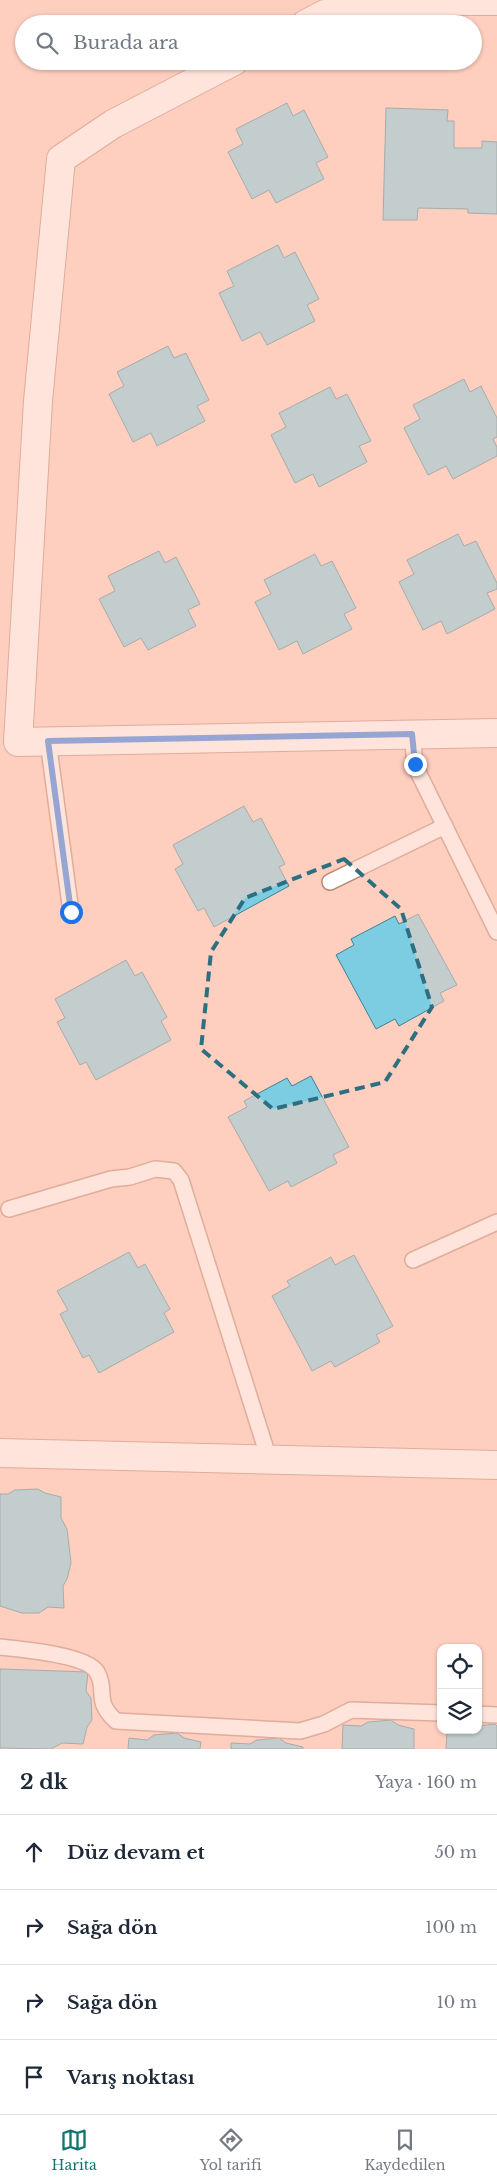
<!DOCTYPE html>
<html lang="tr">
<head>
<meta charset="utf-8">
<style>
  body { margin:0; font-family:"Libre Baskerville",serif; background:#f2f2f3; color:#1f2937 }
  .controls { position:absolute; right:15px; bottom:15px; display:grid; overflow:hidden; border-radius:10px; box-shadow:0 1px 4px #0004 }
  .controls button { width:45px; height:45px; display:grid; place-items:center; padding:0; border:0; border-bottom:1px solid #e0e1e3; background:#fff; color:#1f2937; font:25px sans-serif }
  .stop { position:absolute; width:15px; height:15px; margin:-11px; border:4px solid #1a73e8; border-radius:50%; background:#fff }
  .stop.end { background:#1a73e8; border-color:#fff; box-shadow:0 1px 5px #0008 }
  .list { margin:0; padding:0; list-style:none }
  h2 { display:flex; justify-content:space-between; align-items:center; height:65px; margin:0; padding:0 20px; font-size:21px }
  h2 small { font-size:16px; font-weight:400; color:#747a83 }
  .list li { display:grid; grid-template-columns:32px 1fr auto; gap:15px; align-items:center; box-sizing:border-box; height:75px; padding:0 20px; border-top:1px solid #e0e1e3 }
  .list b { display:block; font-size:19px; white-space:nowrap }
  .list em { font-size:16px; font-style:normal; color:#747a83 }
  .icon { flex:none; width:28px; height:28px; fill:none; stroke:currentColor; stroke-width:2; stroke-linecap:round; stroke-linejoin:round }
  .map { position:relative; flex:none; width:497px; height:1749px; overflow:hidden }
  .search { position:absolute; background:#fff; box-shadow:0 1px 4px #0004; left:15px; right:15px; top:15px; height:55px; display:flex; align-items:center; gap:12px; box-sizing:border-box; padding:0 18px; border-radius:28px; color:#747a83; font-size:19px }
  .sheet { height:365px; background:#fff }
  nav { display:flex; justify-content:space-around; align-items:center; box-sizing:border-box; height:70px; border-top:1px solid #e0e1e3; background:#fff; font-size:14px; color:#747a83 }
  nav a { display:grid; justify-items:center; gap:2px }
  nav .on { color:#0f766e }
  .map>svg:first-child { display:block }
  .building { fill:#7ccce2; stroke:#3e8294 }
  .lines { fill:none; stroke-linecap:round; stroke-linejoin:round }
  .lane-casing { stroke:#bc8573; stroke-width:18 }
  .street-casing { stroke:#bc8573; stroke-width:30 }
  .lane { stroke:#fff; stroke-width:15 }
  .street { stroke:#fff; stroke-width:28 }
  .route { stroke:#1a73e8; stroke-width:6 }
  .marked { fill:none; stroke:#2c6f81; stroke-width:4; stroke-dasharray:10 6; stroke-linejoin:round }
</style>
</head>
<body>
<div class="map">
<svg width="497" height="1749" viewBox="0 0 497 1749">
  <rect width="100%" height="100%" fill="#fecebe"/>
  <g class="building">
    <polygon points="287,103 293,116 304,110 328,157 316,163 324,179 276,203 269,190 252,199 228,152 243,144 236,129"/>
    <polygon points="386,108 448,110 447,121 454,121 454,148 482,148 482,141 497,142 497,214 468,213 468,209 418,208 417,220 383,220"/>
    <polygon points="278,245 284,258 295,252 319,299 307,305 315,321 267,345 260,332 242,341 219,293 234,286 227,271"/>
    <polygon points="168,346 174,358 186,353 209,400 197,406 205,421 157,446 151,433 133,442 109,394 124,386 117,372"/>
    <polygon points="464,379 470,392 481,386 497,418 497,437 493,439 497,447 497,456 453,479 446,466 428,475 404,428 420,419 413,405"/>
    <polygon points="330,387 336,399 347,394 371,441 359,446 367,462 319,487 313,474 295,483 271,435 286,427 279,413"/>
    <polygon points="458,534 464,546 476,541 497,583 497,589 487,593 495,609 447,634 441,621 423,630 399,582 414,574 407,560"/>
    <polygon points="159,551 165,563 176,557 200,604 188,610 196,626 148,650 141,638 124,647 99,599 115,591 108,576"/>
    <polygon points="315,554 321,566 332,561 356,608 344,614 352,629 303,654 297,641 279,650 255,602 271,594 264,580"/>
    <polygon points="244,806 253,822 261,818 285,864 279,867 289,886 214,927 204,908 198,911 175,869 183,864 173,845"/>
    <polygon points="418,914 457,985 440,993 444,1001 399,1026 395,1019 376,1029 336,955 354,945 351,939 395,916 399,924"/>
    <polygon points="126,960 135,976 142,972 167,1017 161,1021 171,1040 96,1080 86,1062 80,1065 57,1022 65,1018 55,999"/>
    <polygon points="311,1076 349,1147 333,1155 337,1163 291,1187 288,1181 269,1191 228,1117 247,1107 244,1101 287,1078 292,1086"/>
    <polygon points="129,1252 138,1268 145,1264 170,1309 164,1313 174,1332 99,1373 89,1355 83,1358 60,1314 68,1310 57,1291"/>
    <polygon points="354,1255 393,1326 376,1335 380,1342 335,1367 331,1361 312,1371 272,1296 290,1286 287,1281 331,1257 335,1265"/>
    <polygon points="38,1489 45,1493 61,1497 61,1518 67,1529 71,1563 67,1579 63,1586 64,1608 48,1607 39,1613 22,1613 0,1606 0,1494 8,1494 15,1490"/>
    <polygon points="0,1669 88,1672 86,1691 91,1698 92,1720 87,1727 83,1744 62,1743 51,1749 0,1748"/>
    <polygon points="391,1720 398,1725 414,1729 414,1749 342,1749 343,1725 361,1726 368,1722"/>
    <polygon points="495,1724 497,1726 497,1749 446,1749 447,1730 478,1730 478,1726"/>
    <polygon points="177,1733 184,1738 201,1742 200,1749 128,1749 129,1738 147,1740 154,1735"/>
    <polygon points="279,1738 286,1743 303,1747 303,1749 231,1749 231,1743 250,1744 257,1740"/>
  </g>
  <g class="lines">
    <defs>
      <g id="lane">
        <polyline points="412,733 415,764 420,776 497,932"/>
        <polyline points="48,741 71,912"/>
        <polyline points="330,882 445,826"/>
        <polyline points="9,1209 111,1179 130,1177 155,1169 174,1171 181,1180 269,1459"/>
        <polyline points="413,1260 497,1222"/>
        <path d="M 0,1647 C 20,1649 87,1655 97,1672 C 108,1692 93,1700 116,1721 L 300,1731 L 324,1724 L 351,1710 L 441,1713"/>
        <polyline points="478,1714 497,1715"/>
      </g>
      <g id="street">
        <polyline points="306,24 325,14 456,1 497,1"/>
        <polyline points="234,61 113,124 61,159 38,401 18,742 497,733"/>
        <polyline points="0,1453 497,1465"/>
      </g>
    </defs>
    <use href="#lane" class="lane-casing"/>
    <use href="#street" class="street-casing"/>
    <use href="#lane" class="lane"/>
    <use href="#street" class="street"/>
  </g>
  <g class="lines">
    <polyline class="route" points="71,912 48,741 412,734 415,764"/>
  </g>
  <path d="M0 0H497V1749H0ZM 344,859 L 401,909 L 432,1007 L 385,1082 L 273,1109 L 201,1049 L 211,952 L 245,898 Z" fill="#fecebe" fill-opacity=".55" fill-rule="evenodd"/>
  <path class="marked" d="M 344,859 L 401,909 L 432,1007 L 385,1082 L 273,1109 L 201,1049 L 211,952 L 245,898 Z"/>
</svg>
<div class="controls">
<button><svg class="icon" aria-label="locate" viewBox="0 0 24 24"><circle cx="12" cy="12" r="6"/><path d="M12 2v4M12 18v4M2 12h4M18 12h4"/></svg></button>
<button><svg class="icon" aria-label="layers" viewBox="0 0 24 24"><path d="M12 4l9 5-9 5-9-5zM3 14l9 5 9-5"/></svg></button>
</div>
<div class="stop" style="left:71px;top:912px"></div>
<div class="stop end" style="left:415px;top:764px"></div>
<div class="search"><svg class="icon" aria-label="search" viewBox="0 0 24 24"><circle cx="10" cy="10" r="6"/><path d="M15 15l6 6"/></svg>Burada ara</div>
</div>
<section class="sheet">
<h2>2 dk<small>Yaya · 160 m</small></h2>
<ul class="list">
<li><svg class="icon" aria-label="ahead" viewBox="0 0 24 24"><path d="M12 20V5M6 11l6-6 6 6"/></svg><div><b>Düz devam et</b></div><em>50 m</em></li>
<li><svg class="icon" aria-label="right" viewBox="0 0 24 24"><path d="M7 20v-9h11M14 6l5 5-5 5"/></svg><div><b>Sağa dön</b></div><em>100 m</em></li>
<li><svg class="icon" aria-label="right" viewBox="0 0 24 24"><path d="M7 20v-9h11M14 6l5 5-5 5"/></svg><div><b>Sağa dön</b></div><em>10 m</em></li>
<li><svg class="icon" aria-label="arrive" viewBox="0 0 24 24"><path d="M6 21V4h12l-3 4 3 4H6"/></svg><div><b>Varış noktası</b></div></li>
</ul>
</section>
<nav>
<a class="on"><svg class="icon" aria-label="map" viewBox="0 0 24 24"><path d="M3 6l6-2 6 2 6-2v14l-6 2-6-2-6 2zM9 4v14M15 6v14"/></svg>Harita</a>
<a><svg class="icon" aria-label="directions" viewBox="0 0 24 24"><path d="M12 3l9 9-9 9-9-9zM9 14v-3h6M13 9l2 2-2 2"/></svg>Yol tarifi</a>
<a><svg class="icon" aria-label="saved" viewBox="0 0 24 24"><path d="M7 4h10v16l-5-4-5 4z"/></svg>Kaydedilen</a>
</nav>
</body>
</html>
